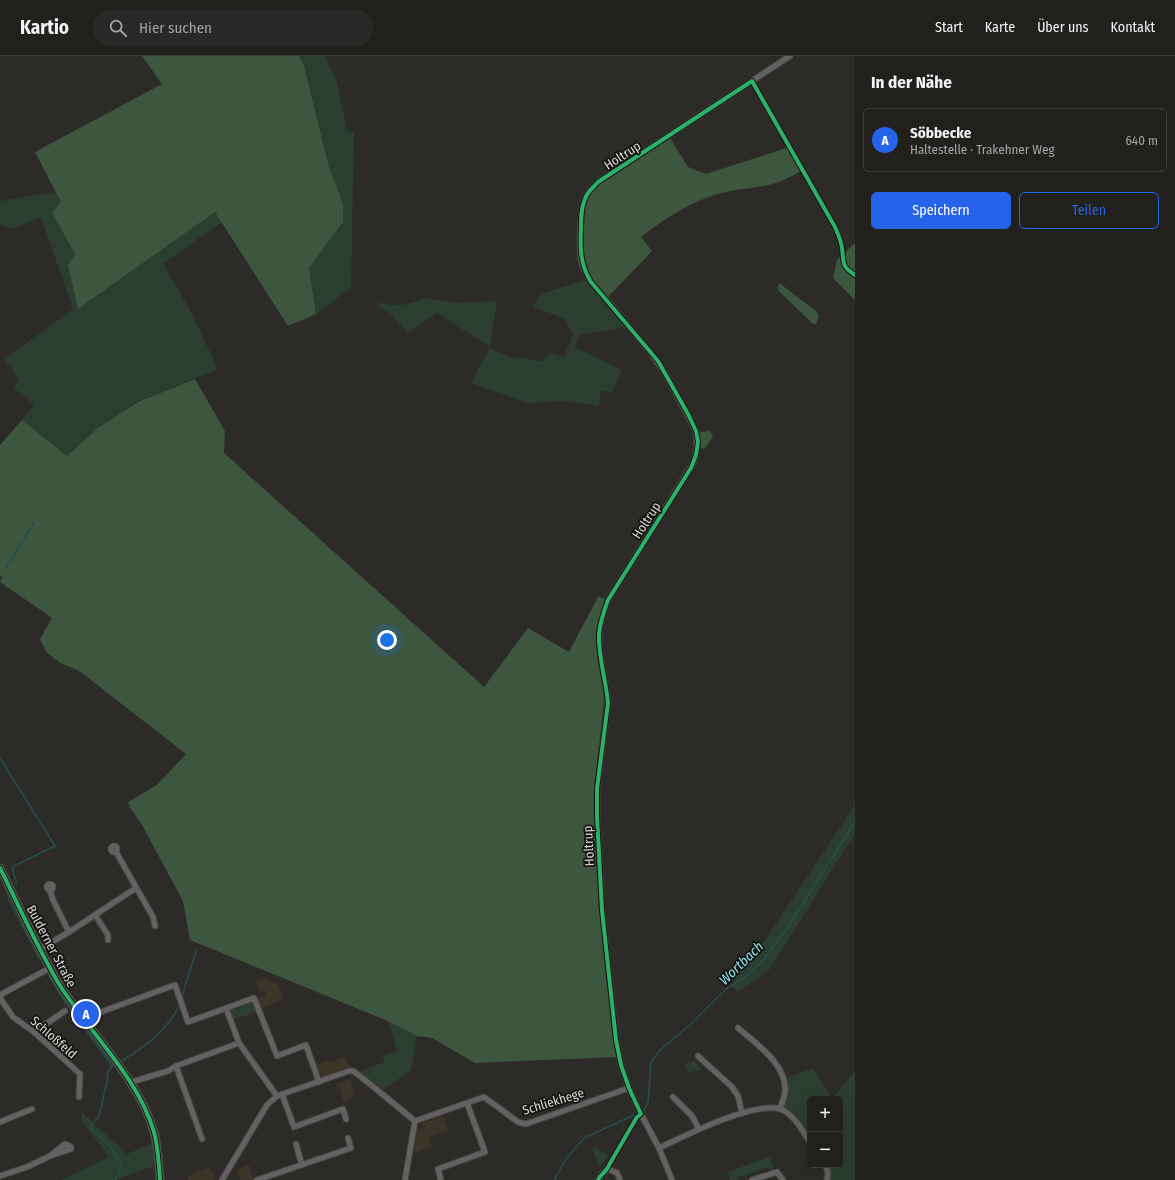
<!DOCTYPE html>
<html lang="de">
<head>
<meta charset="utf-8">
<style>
  body { margin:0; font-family:"Fira Sans Condensed",sans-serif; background:#2a2826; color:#f1f3f6 }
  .controls { position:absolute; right:12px; bottom:12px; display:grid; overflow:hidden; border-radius:6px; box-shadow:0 4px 16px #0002 }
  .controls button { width:36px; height:36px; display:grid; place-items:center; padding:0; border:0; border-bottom:1px solid #3f3e3b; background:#22201d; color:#f1f3f6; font:20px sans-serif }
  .you { position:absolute; left:387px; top:584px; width:14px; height:14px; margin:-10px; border:3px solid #fff; border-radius:50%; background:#1a73e8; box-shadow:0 0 0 6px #1a73e833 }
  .badge { display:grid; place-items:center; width:26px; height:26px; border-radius:50%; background:#2563eb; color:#fff; font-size:13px; font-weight:700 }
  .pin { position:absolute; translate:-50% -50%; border:2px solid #fff; box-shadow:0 1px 4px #0006 }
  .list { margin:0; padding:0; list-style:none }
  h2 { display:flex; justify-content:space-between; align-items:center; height:52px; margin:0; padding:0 16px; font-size:17px }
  h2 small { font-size:13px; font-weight:400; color:#a2a3a4 }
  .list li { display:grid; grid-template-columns:26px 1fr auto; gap:12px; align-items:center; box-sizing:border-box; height:64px; margin:0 8px 8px; padding:0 8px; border:1px solid #3f3e3b; border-radius:6px }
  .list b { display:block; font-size:15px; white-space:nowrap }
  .list p { margin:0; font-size:13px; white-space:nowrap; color:#a2a3a4 }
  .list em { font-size:13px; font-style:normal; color:#a2a3a4 }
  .actions { display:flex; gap:8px; padding:12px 16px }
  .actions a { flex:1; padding:9px 0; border:1px solid #2563eb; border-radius:6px; text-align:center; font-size:14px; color:#2563eb }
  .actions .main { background:#2563eb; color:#fff }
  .icon { flex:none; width:22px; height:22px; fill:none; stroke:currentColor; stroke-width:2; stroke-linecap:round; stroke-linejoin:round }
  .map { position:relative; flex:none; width:855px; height:1124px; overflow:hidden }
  header { display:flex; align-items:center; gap:24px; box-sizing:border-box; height:56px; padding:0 20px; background:#22201d; border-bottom:1px solid #3f3e3b }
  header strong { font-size:19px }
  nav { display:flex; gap:22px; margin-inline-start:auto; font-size:14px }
  .search { width:280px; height:36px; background:#2a2826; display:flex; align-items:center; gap:10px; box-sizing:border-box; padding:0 14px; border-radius:22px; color:#a2a3a4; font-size:15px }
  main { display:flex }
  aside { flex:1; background:#22201d }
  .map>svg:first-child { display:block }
  .built { fill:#3a3429 }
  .green { fill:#2c3e2f }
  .forest { fill:#3d5640 }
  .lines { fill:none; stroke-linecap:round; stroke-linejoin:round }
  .stream { stroke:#224f52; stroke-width:1.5 }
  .street-casing { stroke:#484743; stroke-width:7 }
  .secondary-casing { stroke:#484743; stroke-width:9 }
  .street { stroke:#636162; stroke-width:5 }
  .secondary { stroke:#656463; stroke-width:7 }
  .cycleway-casing { stroke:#161412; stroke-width:6 }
  .cycleway { stroke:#2db169; stroke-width:4 }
  .labels { text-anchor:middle; stroke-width:3.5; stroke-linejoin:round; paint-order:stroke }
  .street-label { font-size:13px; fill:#dad8d3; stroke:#161412 }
  .water-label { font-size:14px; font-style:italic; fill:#90e5ec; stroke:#161412 }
</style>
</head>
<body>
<header>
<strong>Kartio</strong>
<div class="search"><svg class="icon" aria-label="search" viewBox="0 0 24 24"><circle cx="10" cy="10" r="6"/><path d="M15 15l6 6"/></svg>Hier suchen</div>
<nav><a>Start</a><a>Karte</a><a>Über uns</a><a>Kontakt</a></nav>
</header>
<main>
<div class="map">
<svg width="855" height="1124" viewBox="0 0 855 1124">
  <rect width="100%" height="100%" fill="#2d2b27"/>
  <g class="built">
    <polygon points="265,923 278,928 284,943 261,952 258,942 266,939 265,935 260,937 256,926"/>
    <polygon points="345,1001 349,1011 324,1020 319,1017 316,1009 329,1004 330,1006"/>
    <polygon points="350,1023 355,1037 352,1038 353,1042 344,1046 339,1031 337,1032 336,1028"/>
    <polygon points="443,1060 448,1074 429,1081 432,1091 415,1097 414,1093 417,1074 423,1072 421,1068"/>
    <polygon points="249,1109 254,1124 240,1124 236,1114"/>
    <polygon points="210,1111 215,1124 188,1124 187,1120"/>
  </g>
  <g class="green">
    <polygon points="299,0 325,0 336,23 347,75 354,76 351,232 316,258 309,212 343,166 343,148 329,111 304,10"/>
    <polygon points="56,136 62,147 52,157 75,198 68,209 78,253 215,156 222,166 163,208 190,254 218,313 137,346 99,371 67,400 22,364 34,349 14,332 19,324 4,303 73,253 41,161 12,173 0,168 0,145"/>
    <polygon points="583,225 588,226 627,271 579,279 575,291 622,314 612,336 601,335 599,350 564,345 528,347 471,327 490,291 437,257 408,277 390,258 375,247 398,249 408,248 428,242 457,247 497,245 490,292 509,301 524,302 542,306 550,297 564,301 573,278 564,262 532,251 540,240 544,237"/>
    <polygon points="855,749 855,777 795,873 769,914 747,930 738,936 733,931 735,919 749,907 757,896"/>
    <polygon points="253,946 256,956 233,964 230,955"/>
    <polygon points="388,965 417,980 411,1014 383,1034 361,1016 362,1014 385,1006 383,1000 397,995"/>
    <polygon points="694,1005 701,1013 688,1017 685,1008"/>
    <polygon points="813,1012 832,1043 855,1015 855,1124 830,1124 831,1116 827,1109 840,1109 840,1043 810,1043 810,1072 806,1074 797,1060 783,1050 788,1032 786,1022"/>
    <polygon points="82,1057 127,1098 153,1087 154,1110 115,1124 61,1124 109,1101 81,1063"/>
    <polygon points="595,1091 609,1100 599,1111 592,1092"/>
    <polygon points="770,1101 774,1113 770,1114 768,1111 737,1122 738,1124 730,1124 727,1116"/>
  </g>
  <g class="forest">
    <polygon points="142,0 299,0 304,10 329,111 343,148 343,166 309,212 316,258 288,270 215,156 78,253 68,209 75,198 52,157 61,146 35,96 162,28"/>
    <path d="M 670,82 L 688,111 L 706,118 L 790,91 L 803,114 C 791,121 777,128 763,130 C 749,133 735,133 721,137 C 694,144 662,164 641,181 L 652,195 L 608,241 C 602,234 595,227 590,219 C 581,205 582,162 587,146 C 590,139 594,134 599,128 Z"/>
    <polygon points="855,187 855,244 833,222 837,204"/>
    <polygon points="779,227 816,255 819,261 816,268 813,268 778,234"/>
    <path d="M 195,323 L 225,375 L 224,397 L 484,631 L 528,572 L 569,596 L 598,541 L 606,543 C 600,559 595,579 597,596 C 599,613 603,629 604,646 L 594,732 L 594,760 L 599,854 L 611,960 L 618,1001 L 475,1007 L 432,982 L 417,980 L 388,965 L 190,884 L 183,845 L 141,767 L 130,752 L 128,746 L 157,729 L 186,698 L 78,614 L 62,608 L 47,597 L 40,583 L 52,562 L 0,526 L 3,520 L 0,520 L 0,389 L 22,364 L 67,400 L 99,371 L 138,346 Z"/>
    <polygon points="710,375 713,381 704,393 701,392 699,376"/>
  </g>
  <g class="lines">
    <g class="stream">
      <polyline points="6,512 34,467"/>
      <polyline points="0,702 55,790 14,810 12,812 16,825 16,828"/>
      <polyline points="9,839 8,842 39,902"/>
      <polyline points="49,920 65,946 112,1010"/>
      <polyline points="182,941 196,895"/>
      <path d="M 123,1004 C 145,991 167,974 179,950"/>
      <polyline points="113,1009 107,1017 108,1021 99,1060 95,1064 90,1073 98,1078 114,1096 122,1109 116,1124"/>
      <polyline points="644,1055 648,1046 651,1006 660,994 690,969 727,932 744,922 763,904 790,868 855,766"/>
      <polyline points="554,1124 566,1103 584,1082 634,1059"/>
    </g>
    <defs>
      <g id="street">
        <circle cx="114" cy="793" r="3"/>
        <polyline points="116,796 153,861 155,870"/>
        <circle cx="50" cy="831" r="3"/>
        <polyline points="50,834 53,844 69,876"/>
        <polyline points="95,859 108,879 108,884"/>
        <polyline points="40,893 69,876 136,832"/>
        <polyline points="0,939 50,912"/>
        <polyline points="0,942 13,961 34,976 80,1018 79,1041"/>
        <polyline points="226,952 239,987"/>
        <polyline points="84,964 87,961 175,929 188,966 254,942 277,1000 306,989 319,1026"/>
        <path d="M 738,972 C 755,987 787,1008 785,1035 C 785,1041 781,1048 780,1053"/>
        <polyline points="34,976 65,955"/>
        <polyline points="698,1000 732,1031 738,1040 742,1057"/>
        <polyline points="176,1010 202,1083"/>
        <polyline points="131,1028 135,1025 168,1015 176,1010 239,987 277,1040"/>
        <polyline points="282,1038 294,1071 343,1053 346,1063"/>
        <polyline points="673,1041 692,1060 699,1073"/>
        <polyline points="415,1065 484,1041 518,1066 526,1068 629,1032"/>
        <polyline points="0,1066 32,1053"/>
        <polyline points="296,1088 302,1109"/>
        <path d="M 659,1092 C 684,1080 754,1045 780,1053 C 794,1058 802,1074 810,1086"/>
        <polyline points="825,1109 828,1116 827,1124"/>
        <polyline points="0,1120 27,1111 50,1100 71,1093 71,1091 65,1088 50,1100"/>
        <polyline points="222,1124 267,1049 277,1040 349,1015 353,1015 360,1020 415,1065"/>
        <polyline points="257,1124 351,1092 348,1082"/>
        <polyline points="405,1124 415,1065"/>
        <polyline points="441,1124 438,1113 485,1096 467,1047"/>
        <polyline points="598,1124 602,1118 608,1113 617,1117 620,1124"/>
        <path d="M 672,1124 L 659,1092 L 641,1058 L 629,1032 L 621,1009 L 616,984 L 602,854 L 597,760 L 597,733 L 608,647 C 606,624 598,600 599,578 C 600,566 604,555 608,544 L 694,406 L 697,393 L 696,375 L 665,317 L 650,296 L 588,221 C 585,215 582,210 581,203 C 579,189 580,157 585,143 C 587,136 593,132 598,126 L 790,0"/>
        <polyline points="752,1124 777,1116 783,1124"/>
      </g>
      <path id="secondary" d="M 0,812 C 19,850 37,891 59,928 C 89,976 138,1021 154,1076 C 158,1091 159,1108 160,1124"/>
    </defs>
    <use href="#street" class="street-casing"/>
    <use href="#secondary" class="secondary-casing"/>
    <use href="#street" class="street"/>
    <use href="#secondary" class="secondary"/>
    <defs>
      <g id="cycleway">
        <path d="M 0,812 C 19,850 37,891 59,928 C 89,976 138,1021 154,1076 C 158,1091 159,1108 160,1124"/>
        <path d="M 598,1124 C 601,1118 608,1114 609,1109 L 637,1061 L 641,1058 L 629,1032 L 621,1009 L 616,984 L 602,854 L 597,760 L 597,733 L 608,647 C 606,624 598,600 599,578 C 600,566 604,555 608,544 L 691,412 L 696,399 L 698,386 L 696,375 L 688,358 L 658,305 L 591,226 C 580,208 580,192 581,172 C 581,162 581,152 585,143 C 587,136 593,132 598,126 L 752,25 L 835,171 C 838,178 841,184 842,192 C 844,207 841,210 855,219"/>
      </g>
    </defs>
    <use href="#cycleway" class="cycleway-casing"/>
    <use href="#cycleway" class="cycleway"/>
  </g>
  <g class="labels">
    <g class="street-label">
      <text transform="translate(622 99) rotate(-33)" y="5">Holtrup</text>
      <text transform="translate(646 464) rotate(-57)" y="5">Holtrup</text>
      <text transform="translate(588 790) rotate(-93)" y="5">Holtrup</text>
      <text transform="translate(52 890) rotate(62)" y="5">Bulderner Straße</text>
      <text transform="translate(54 981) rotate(41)" y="5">Schloßfeld</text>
      <text transform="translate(553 1045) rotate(-17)" y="5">Schliekhege</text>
    </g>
    <g class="water-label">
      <text transform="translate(741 907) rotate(-44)" y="5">Wortbach</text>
    </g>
  </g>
</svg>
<div class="controls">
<button>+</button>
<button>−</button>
</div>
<div class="you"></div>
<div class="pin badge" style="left:86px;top:958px">A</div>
</div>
<aside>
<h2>In der Nähe<small></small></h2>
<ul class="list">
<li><span class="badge">A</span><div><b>Söbbecke</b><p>Haltestelle · Trakehner Weg</p></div><em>640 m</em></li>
</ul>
<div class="actions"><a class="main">Speichern</a><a>Teilen</a></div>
</aside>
</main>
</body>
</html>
